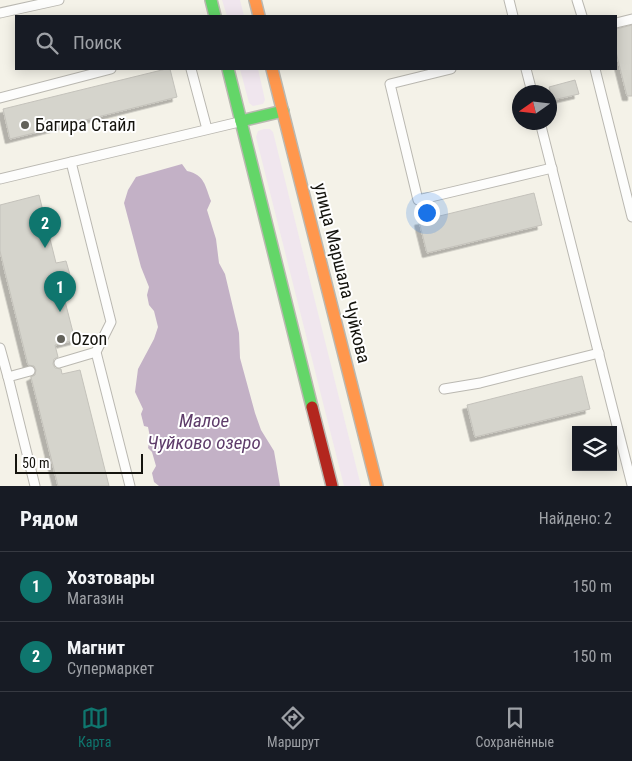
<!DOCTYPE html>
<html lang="ru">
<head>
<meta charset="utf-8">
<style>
  body { margin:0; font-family:"Roboto Condensed",sans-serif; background:#20242c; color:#f1f3f6 }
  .controls { position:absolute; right:15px; bottom:15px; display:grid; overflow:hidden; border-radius:0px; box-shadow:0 2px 12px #0003 }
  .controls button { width:45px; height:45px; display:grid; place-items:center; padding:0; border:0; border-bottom:1px solid #363941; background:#171b24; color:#f1f3f6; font:25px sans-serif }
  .compass { position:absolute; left:512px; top:85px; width:45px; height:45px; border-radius:50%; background:#171b24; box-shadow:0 2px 12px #0003; rotate:256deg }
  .scale { position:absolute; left:15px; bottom:12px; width:128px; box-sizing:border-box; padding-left:5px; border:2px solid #15140e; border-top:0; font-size:14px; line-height:18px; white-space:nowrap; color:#15140e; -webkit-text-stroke:4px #fff; paint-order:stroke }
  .you { position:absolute; left:426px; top:212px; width:18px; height:18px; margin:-12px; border:4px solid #fff; border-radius:50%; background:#1a73e8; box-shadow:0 0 0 8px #1a73e833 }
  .badge { display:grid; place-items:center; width:32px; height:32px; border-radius:50%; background:#0f766e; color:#fff; font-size:16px; font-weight:700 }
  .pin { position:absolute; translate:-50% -41px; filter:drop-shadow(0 1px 2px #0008) }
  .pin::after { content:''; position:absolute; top:26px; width:18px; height:15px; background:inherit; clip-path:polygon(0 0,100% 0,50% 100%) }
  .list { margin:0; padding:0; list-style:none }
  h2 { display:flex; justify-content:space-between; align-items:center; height:65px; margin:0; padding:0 20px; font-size:21px }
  h2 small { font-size:16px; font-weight:400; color:#9ea1a6 }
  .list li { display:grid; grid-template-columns:32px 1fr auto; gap:15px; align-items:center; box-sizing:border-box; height:70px; padding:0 20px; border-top:1px solid #363941 }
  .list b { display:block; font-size:19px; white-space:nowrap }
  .list p { margin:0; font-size:16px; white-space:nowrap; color:#9ea1a6 }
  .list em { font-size:16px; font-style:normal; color:#9ea1a6 }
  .icon { flex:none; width:28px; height:28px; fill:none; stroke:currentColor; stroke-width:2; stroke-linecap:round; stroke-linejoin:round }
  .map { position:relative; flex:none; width:632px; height:486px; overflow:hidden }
  .search { position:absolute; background:#171b24; box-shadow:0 2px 12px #0003; left:15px; right:15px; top:15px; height:55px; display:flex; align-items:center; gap:12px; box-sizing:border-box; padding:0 18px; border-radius:0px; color:#9ea1a6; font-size:19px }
  .sheet { height:205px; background:#171b24 }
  nav { display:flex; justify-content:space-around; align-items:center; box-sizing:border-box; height:70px; border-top:1px solid #363941; background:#171b24; font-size:14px; color:#9ea1a6 }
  nav a { display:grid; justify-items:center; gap:2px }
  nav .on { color:#0f766e }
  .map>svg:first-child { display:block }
  .green { fill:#f0e6ee }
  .water { fill:#c3b1c6 }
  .building { fill:#d5d4cc; stroke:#c4c2bb; filter:url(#shadow) }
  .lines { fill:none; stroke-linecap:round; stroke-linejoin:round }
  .lane-casing { stroke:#bab8b1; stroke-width:11 }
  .fast-casing { stroke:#bab8b1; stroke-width:14 }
  .slow-casing { stroke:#bab8b1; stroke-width:14 }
  .jam-casing { stroke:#bab8b1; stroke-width:14 }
  .lane { stroke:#fdfdfc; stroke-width:9 }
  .fast { stroke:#63d668; stroke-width:11 }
  .slow { stroke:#ff974d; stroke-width:11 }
  .jam { stroke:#b3261e; stroke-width:11 }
  .poi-dot { fill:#63625a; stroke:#fff; stroke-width:2 }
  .labels { text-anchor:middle; stroke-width:4; stroke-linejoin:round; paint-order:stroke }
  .poi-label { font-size:18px; fill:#15140e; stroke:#fff; text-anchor:start }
  .street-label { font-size:18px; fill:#15140e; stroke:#fff }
  .water-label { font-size:19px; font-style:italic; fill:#5e3c6a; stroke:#fff }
</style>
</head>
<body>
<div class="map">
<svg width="632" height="486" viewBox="0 0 632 486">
  <defs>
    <filter id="shadow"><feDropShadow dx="-4.5" dy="4.5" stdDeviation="0" flood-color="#0004"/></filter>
  </defs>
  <rect width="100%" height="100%" fill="#f4f2e8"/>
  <g class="green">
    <polygon points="222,0 240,0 244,16 227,16"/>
    <polygon points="240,69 258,69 265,100 263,104 253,106 249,103"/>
    <polygon points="264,129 270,129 273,132 361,486 344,486 256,137 258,131"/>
  </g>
  <path class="water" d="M 182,164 L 187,171 C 205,175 205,186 211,201 L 207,210 L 216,239 L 219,263 L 225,274 L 239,333 L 240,358 L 255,413 L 261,430 L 274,451 L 280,486 L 159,486 L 154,482 L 152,473 L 156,466 L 152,452 L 148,448 L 150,437 L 148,427 L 144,426 L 141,414 L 143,409 L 135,392 L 138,369 L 154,339 L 158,327 L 154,311 L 149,305 L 147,295 L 149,287 L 141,267 L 124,203 L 128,190 L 136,177 Z"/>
  <g class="building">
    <polygon points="632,25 632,96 627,96 616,52 616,29"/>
    <polygon points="166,69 170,69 177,97 10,139 3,109"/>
    <polygon points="575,80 579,94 553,100 549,87"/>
    <polygon points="534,193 542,225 427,253 419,221"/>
    <polygon points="39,195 56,263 66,261 70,275 59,278 75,340 55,345 58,357 54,359 53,364 55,368 61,369 62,374 80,370 109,486 58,486 31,377 35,375 36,370 34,366 28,365 5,272 0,251 0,205"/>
    <polygon points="582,376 590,409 475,437 467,405"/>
  </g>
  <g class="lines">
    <defs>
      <g id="lane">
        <polyline points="509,0 513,16"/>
        <polyline points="577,0 582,16"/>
        <polyline points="0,13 59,0"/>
        <polyline points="616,23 632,19"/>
        <polyline points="191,69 207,129"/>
        <polyline points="451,69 390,84 418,200 552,168"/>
        <polyline points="526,69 532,92"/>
        <polyline points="595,69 632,217"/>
        <polyline points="0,98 111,69"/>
        <polyline points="540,122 632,485"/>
        <polyline points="71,162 111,322 96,352 130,486"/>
        <polyline points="0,179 239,122"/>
        <polyline points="0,348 8,377"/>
        <polyline points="59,363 96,352"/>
        <polyline points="30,371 8,377 35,486"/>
        <polyline points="444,389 480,383 599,353"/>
      </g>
      <g id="fast">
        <polyline points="211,0 215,16"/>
        <polyline points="228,69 312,407"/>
        <polyline points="241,121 283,111"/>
      </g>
      <g id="slow">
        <polyline points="255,0 259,16"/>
        <polyline points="272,69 377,486"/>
      </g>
      <polyline id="jam" points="312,407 332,486"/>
    </defs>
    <use href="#lane" class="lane-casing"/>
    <use href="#fast" class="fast-casing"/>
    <use href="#slow" class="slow-casing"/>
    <use href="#jam" class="jam-casing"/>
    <use href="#lane" class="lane"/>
    <use href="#fast" class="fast"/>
    <use href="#slow" class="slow"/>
    <use href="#jam" class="jam"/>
  </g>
  <g class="poi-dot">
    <circle cx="25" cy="125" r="5"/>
    <circle cx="61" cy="339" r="5"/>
  </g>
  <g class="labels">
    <g class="poi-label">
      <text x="35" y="131">Багира Стайл</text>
      <text x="71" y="345">Ozon</text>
    </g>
    <g class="street-label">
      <text transform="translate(342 273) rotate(76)" y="6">улица Маршала Чуйкова</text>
    </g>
    <g class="water-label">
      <text x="204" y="427">Малое<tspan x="204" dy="22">Чуйково озеро</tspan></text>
    </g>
  </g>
</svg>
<div class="controls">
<button><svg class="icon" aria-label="layers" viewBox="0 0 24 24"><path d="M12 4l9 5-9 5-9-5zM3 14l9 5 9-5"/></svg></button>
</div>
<svg class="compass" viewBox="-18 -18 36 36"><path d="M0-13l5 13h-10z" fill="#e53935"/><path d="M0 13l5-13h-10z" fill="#9ea1a6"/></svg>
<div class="scale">50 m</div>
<div class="you"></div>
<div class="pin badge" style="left:60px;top:312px">1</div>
<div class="pin badge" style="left:45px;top:248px">2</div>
<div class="search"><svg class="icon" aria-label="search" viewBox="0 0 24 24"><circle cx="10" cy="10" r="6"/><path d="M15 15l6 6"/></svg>Поиск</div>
</div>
<section class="sheet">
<h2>Рядом<small>Найдено: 2</small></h2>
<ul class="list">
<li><span class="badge">1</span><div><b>Хозтовары</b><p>Магазин</p></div><em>150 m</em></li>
<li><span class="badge">2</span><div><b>Магнит</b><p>Супермаркет</p></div><em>150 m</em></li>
</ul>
</section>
<nav>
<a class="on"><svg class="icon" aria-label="map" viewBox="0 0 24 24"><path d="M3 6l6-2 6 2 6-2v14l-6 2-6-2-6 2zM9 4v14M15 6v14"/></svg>Карта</a>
<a><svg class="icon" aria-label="directions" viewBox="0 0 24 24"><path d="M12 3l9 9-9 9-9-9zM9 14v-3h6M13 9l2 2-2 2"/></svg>Маршрут</a>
<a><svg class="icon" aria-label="saved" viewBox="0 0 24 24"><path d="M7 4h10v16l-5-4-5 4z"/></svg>Сохранённые</a>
</nav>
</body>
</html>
